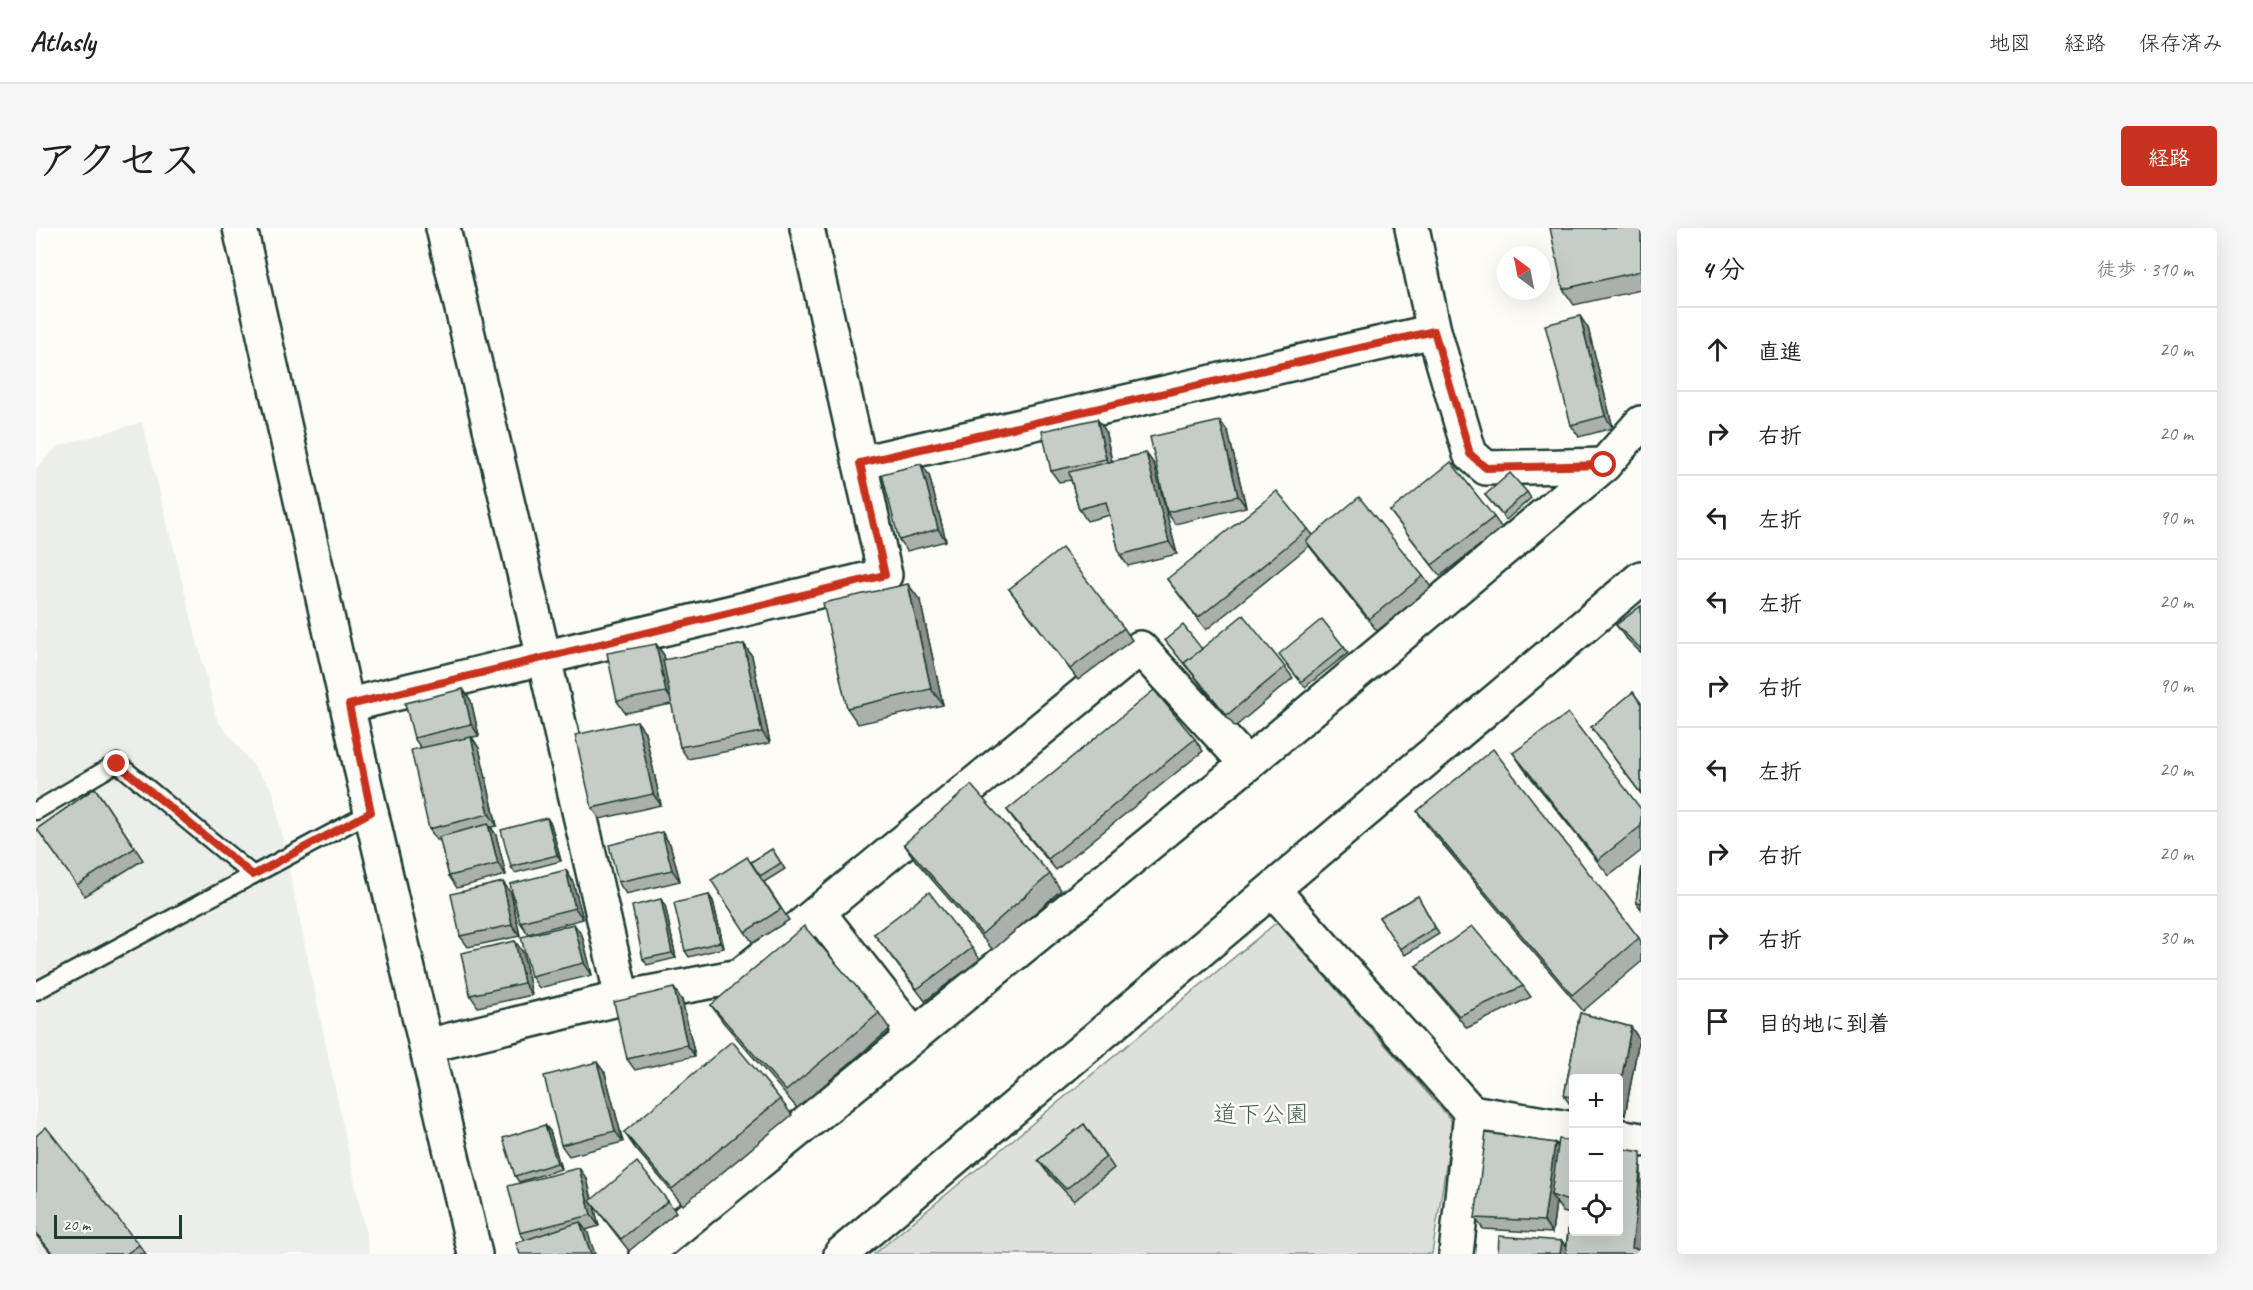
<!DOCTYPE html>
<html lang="ja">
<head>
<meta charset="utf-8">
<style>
  body { margin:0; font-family:Caveat,"Klee One",sans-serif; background:#f6f6f6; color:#202124 }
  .controls { position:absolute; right:18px; bottom:18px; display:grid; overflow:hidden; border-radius:6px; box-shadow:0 6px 24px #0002 }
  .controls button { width:54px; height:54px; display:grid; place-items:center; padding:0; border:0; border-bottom:2px solid #e0e0e0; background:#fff; color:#202124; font:30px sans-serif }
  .compass { position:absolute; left:1461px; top:18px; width:54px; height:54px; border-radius:50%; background:#fff; box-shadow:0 6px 24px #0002; rotate:328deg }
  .scale { position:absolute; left:18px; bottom:15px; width:128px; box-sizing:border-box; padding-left:6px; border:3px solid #1f3d34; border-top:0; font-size:16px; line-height:21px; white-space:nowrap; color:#1f3d34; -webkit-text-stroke:4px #fdfcf7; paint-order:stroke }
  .stop { position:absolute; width:18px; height:18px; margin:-14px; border:4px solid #c8321e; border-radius:50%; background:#fff }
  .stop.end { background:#c8321e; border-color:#fff; box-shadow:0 2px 6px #0008 }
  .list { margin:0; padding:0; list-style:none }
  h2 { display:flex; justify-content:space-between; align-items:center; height:78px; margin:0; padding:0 24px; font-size:26px }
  h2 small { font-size:20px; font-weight:400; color:#757577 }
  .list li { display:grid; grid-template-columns:39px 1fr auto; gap:18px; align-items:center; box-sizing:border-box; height:84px; padding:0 24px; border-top:2px solid #e0e0e0 }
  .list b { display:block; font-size:22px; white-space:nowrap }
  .list em { font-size:20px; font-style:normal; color:#757577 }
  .icon { flex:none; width:33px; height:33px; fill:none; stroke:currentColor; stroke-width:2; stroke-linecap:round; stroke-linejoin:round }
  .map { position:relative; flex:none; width:1605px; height:1026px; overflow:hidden; border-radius:6px }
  header { display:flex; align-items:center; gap:36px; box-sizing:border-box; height:84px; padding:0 30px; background:#fff; border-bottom:2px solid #e0e0e0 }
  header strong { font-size:28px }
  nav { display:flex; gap:33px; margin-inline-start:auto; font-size:21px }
  .intro { display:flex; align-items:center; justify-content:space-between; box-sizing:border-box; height:144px; padding:0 36px }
  h1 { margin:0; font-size:42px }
  .button { padding:15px 27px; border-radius:6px; background:#c8321e; color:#fff; font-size:21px; font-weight:700 }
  main { display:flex; gap:36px; padding:0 36px }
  aside { flex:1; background:#fff; border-radius:6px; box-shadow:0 6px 24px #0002 }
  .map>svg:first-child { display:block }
  .built { fill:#eceee9 }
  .green { fill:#dde0db; stroke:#7e8e88; stroke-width:1.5 }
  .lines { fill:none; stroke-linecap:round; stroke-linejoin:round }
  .lane-casing { stroke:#1f3d34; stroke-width:21 }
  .street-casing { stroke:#1f3d34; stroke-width:38 }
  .secondary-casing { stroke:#1f3d34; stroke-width:38 }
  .lane { stroke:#fdfcf7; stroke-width:16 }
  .street { stroke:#fdfcf7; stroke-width:33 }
  .secondary { stroke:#fdfcf7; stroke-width:33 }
  .wall { fill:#aab0ab; stroke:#1f3d34; stroke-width:1.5 }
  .shaded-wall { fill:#8b908b; stroke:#1f3d34; stroke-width:1.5 }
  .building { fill:#c6cdc7; stroke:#1f3d34; stroke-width:1.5 }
  .route { stroke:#c8321e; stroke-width:8 }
  .labels { text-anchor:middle; stroke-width:5; stroke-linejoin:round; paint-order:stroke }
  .park-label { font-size:24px; fill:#455e55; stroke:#fdfcf7 }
</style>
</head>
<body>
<header>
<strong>Atlasly</strong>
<nav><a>地図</a><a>経路</a><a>保存済み</a></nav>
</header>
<div class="intro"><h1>アクセス</h1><a class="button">経路</a></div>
<main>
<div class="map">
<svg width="1605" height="1026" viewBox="0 0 1605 1026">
  <rect width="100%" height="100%" fill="#fdfcf7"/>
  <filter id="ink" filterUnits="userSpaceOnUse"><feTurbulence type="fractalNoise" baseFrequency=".0167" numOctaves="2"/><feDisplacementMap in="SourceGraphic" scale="12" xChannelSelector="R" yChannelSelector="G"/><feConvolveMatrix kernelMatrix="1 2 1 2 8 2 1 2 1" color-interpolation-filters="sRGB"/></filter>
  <g filter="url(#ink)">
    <polygon class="built" points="106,194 181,492 236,561 334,1026 0,1026 0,240 23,218"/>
    <polygon class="green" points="1241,694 1417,894 1396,1026 838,1026"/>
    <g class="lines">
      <defs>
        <g id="lane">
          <polyline points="0,583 81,535 217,647"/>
          <polyline points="0,763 335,584"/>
        </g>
        <g id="street">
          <polyline points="1376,0 1398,103 1434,226 1450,240 1568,237"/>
          <polyline points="824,235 1398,103"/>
          <polyline points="313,477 849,347 771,0"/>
          <polyline points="1237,662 1435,884 1538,901"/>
          <polyline points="782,684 878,807"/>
          <polyline points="586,770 704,748 1104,420 1211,536"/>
          <polyline points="390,818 586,770 508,430 407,0"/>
          <polyline points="1582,908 1605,912"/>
          <polyline points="610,1026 1211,536 1568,237 1605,195"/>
          <polyline points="805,1026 1605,350"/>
          <polyline points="1420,1026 1435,884"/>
        </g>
        <polyline id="secondary" points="204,0 335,584 439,1026"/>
      </defs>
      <use href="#lane" class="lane-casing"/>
      <use href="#street" class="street-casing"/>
      <use href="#secondary" class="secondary-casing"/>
      <use href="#lane" class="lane"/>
      <use href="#street" class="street"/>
      <use href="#secondary" class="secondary"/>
    </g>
    <g class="wall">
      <polygon points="1605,0 1605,62 1538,77 1527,61"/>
      <polygon points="1552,100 1577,200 1543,209 1535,197"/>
      <polygon points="1061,191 1069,202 1076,233 1110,225 1118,236 1141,326 1092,338 1084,327 1074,287 1051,293 1043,281 1035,252 1023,254 1015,243"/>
      <polygon points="1184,193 1192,204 1210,279 1139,296 1131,284"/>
      <polygon points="885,236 893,247 910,313 871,323 863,312"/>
      <polygon points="1491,264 1495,270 1470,292 1449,267"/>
      <polygon points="1354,283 1458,289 1466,300 1404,348"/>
      <polygon points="1272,301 1277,307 1387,348 1395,359 1341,403 1273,318 1170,402 1131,351"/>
      <polygon points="973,361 1088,400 1096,412 1042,452"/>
      <polygon points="884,372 907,477 822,496 811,480"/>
      <polygon points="1605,378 1605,425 1588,408 1580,397"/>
      <polygon points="1129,412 1249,439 1257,450 1199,499"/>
      <polygon points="620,416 628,427 629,432 708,416 716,428 734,515 652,531 644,519 636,476 589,485 581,473"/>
      <polygon points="1308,419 1312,425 1269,459 1247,432"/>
      <polygon points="427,461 435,473 443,508 436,509 443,520 461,598 455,599 460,607 470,647 421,660 413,648 404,612 401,612 393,601 385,520 378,510"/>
      <polygon points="1597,464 1605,475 1605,566 1555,499"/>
      <polygon points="609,504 625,577 564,591 556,580"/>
      <polygon points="1159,511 1167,523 1020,642 979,593 971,582"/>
      <polygon points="1477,525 1605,581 1605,623 1573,648 1488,541"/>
      <polygon points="59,560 107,632 49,668 1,601"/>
      <polygon points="1381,583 1603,710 1605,714 1605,734 1547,783 1392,599"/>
      <polygon points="511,590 515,596 525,633 479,645 475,639"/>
      <polygon points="634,616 644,653 590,666 582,654"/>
      <polygon points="868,616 1014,646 1025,662 957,722 879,632"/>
      <polygon points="736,621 749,641 728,654 753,692 717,715 709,704 715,634"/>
      <polygon points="1605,639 1605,681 1600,674"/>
      <polygon points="530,642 537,654 547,691 492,706 484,694"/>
      <polygon points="475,665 484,708 432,719 424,708"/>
      <polygon points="673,667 677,673 688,720 653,729 649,723"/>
      <polygon points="1382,668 1403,706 1369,727 1343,689"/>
      <polygon points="629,677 640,730 611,737 607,731"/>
      <polygon points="838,706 936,720 944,731 889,773"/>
      <polygon points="546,707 556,747 503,760 495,748"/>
      <polygon points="487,724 496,767 442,779 434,767"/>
      <polygon points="1380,738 1487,758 1495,769 1431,800 1388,749"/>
      <polygon points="646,772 659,828 599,842 591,831"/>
      <polygon points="675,777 843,785 854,801 761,880 687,794"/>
      <polygon points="1544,785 1595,799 1603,811 1589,887 1582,886 1582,850 1538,850 1538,880 1536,879 1528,868"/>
      <polygon points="569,845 587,914 533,928 525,917"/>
      <polygon points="744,871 756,887 647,977 599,920 588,904"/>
      <polygon points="1048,896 1078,940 1038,973 1010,943 1002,932"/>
      <polygon points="509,897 514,903 525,941 483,954 479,948"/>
      <polygon points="0,908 103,1017 110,1026 16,1026 0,1007"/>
      <polygon points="1522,920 1605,1026 1462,1026 1526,1013 1530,1019 1534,986 1527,984 1520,974 1516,1005 1447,1001 1439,990"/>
      <polygon points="551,951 556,971 632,973 640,984 593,1023 558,978 563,998 550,1002 552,1005 489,1012 484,1005"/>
    </g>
    <g class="shaded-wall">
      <polygon points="1544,88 1552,100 1577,200 1569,188"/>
      <polygon points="1061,191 1069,202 1078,243 1070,231"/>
      <polygon points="1184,193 1192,204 1210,279 1202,268"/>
      <polygon points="1110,225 1118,236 1141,326 1133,314"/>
      <polygon points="885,236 893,247 910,313 902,301"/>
      <polygon points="872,356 884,372 907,477 895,461"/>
      <polygon points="620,416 628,427 638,475 630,464"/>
      <polygon points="708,416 716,428 734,515 726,504"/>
      <polygon points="427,461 435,473 443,508 435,496"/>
      <polygon points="601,493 609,504 625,577 617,566"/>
      <polygon points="435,509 443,520 461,598 453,586"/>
      <polygon points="511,590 515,596 525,633 521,627"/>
      <polygon points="452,596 460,607 470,647 462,636"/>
      <polygon points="626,604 634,616 644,653 636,642"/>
      <polygon points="530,642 537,654 547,691 539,680"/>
      <polygon points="467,654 475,665 484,708 476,697"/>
      <polygon points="673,667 677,673 688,720 684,714"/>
      <polygon points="625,671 629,677 640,730 636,725"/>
      <polygon points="538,696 546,707 556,747 548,735"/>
      <polygon points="479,713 487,724 496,767 488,755"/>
      <polygon points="638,760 646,772 659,828 651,817"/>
      <polygon points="1595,799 1603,811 1589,887 1582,877 1582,870"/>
      <polygon points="561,834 569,845 587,914 579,903"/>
      <polygon points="509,897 514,903 525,941 521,935"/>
      <polygon points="1519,915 1527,927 1515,967 1520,974 1516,1005 1508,993"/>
      <polygon points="1605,935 1605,1026 1596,1020"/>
      <polygon points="543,940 551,951 557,977 554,973 558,978 563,998 555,987"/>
      <polygon points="544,994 552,1005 559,1026 555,1026"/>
      <polygon points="1526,1013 1534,1025 1534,1026 1524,1026"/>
    </g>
    <g class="building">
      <polygon points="1514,0 1605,0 1605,43 1527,61"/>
      <polygon points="1544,88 1569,188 1535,197 1509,97"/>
      <polygon points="1061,191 1070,231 1015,243 1006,203"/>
      <polygon points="1184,193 1202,268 1131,284 1114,209"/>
      <polygon points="1110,225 1133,314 1084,327 1070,274 1043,281 1033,244"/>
      <polygon points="1415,234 1458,289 1396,337 1354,283"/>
      <polygon points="885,236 902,301 863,312 846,246"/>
      <polygon points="1474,245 1491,264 1466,286 1449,267"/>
      <polygon points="1241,263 1272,301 1162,390 1131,351"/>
      <polygon points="1323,269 1387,348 1333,391 1270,313"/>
      <polygon points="1026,320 1088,400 1034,441 973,361"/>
      <polygon points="872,356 895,461 811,480 787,375"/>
      <polygon points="1605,378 1605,421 1580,397"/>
      <polygon points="1207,387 1249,439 1191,487 1148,435"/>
      <polygon points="1286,391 1308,419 1265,454 1243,426"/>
      <polygon points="1147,397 1166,421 1148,435 1152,441 1129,412"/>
      <polygon points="620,416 630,464 581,473 571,425"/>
      <polygon points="708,416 726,504 644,519 627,432"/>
      <polygon points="427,461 435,496 378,510 369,475"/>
      <polygon points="1118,462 1159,511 1012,631 971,582"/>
      <polygon points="1597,464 1605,476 1605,562 1603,563 1555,499"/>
      <polygon points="1532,485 1605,581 1605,598 1562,632 1477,525"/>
      <polygon points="601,493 617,566 556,580 539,507"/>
      <polygon points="435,509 453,586 393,601 375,522"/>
      <polygon points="1457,521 1603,710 1536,767 1381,583"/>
      <polygon points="935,557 1014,646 946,706 868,616"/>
      <polygon points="59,560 99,620 41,657 1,601"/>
      <polygon points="511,590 521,627 475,639 465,602"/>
      <polygon points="452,596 462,636 413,648 403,609"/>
      <polygon points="626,604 636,642 582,654 573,617"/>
      <polygon points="736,621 745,635 724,648 715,634"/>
      <polygon points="711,629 745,681 709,704 675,652"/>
      <polygon points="1605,639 1605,675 1600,674"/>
      <polygon points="530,642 539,680 484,694 474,656"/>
      <polygon points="467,654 476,697 424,708 415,666"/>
      <polygon points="893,664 936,720 881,761 838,706"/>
      <polygon points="673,667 684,714 649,723 638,675"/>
      <polygon points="1382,668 1399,700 1364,721 1343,689"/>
      <polygon points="625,671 636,725 607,731 596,678"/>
      <polygon points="538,696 548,735 495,748 485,709"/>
      <polygon points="768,698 843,785 750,863 675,777"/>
      <polygon points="1436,698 1487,758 1423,788 1380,738"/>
      <polygon points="479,713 488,755 434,767 425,725"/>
      <polygon points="638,760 651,817 591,831 578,774"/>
      <polygon points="1544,785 1595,799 1582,870 1582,850 1538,850 1538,869 1528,868"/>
      <polygon points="696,813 744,871 636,961 588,904"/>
      <polygon points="561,834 579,903 525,917 508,848"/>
      <polygon points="1048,896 1070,929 1030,961 1002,932"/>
      <polygon points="509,897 521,935 479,948 467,910"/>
      <polygon points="10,899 103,1017 90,1026 17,1026 0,1005 0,908"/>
      <polygon points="1450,905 1519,915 1508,993 1439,990"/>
      <polygon points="1523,911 1538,913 1538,1004 1582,1004 1582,920 1605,924 1605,935 1596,1020 1605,1021 1605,1026 1530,1026 1535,974 1515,967"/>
      <polygon points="601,934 632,973 585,1011 554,973"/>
      <polygon points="543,940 555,987 484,1005 472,958"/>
      <polygon points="544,994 555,1026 484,1026 480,1015"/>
      <polygon points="1463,1008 1526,1013 1524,1026 1462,1026"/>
    </g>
  </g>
  <g class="lines" filter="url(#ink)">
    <polyline class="route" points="81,536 217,647 335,584 313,477 849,347 824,235 1398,103 1434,226 1450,240 1568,237"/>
  </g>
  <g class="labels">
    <g class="park-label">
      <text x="1225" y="894">道下公園</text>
    </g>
  </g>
</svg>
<div class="controls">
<button>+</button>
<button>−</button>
<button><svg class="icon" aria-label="locate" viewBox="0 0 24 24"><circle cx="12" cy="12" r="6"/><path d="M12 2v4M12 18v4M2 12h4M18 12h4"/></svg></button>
</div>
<svg class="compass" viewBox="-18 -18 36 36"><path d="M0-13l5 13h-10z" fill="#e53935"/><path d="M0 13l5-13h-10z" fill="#757577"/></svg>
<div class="scale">20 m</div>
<div class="stop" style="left:1568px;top:237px"></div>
<div class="stop end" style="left:81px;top:536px"></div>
</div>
<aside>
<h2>4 分<small>徒歩 · 310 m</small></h2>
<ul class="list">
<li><svg class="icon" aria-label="ahead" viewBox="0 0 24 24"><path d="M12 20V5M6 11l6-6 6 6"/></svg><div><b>直進</b></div><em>20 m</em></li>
<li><svg class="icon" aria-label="right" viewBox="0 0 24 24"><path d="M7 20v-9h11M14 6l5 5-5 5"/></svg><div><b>右折</b></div><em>20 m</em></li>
<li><svg class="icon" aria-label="left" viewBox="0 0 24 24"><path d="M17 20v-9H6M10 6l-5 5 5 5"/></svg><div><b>左折</b></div><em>90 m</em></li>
<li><svg class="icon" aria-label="left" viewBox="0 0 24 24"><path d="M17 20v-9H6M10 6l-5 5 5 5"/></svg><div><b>左折</b></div><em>20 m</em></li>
<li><svg class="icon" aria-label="right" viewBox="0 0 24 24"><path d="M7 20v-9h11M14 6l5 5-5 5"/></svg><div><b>右折</b></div><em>90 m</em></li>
<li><svg class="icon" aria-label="left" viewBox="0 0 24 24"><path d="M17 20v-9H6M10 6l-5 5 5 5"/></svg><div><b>左折</b></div><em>20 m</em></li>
<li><svg class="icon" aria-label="right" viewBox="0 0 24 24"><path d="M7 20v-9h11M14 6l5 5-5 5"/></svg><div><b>右折</b></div><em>20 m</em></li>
<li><svg class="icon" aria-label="right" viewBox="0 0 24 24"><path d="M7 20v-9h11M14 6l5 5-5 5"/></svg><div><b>右折</b></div><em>30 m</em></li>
<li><svg class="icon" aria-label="arrive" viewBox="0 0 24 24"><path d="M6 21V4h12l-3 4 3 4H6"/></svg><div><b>目的地に到着</b></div></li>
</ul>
</aside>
</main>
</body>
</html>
